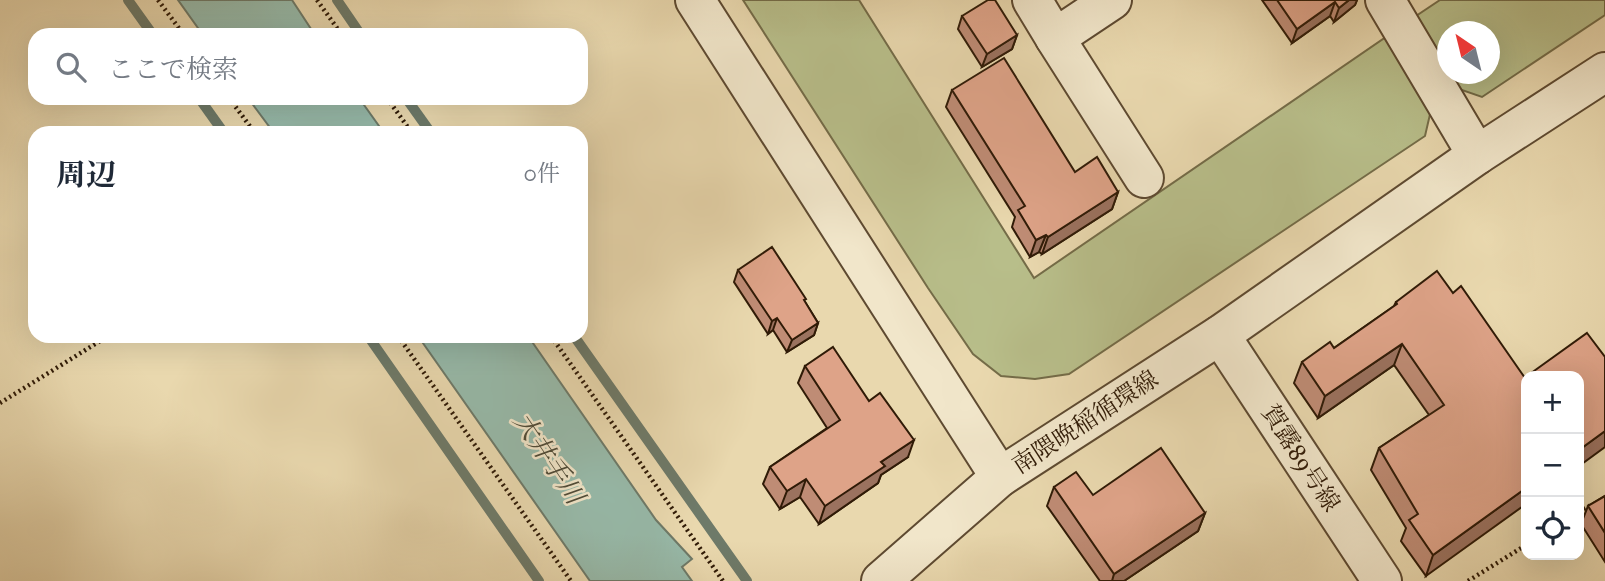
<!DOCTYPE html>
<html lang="ja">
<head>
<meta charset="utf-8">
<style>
  body { margin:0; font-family:"IM FELL Great Primer","Noto Serif JP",serif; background:#f6f6f7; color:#1f2937 }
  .controls { position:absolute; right:21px; bottom:21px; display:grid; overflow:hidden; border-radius:14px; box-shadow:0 7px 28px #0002 }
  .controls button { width:63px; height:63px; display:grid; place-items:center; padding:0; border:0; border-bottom:2px solid #e0e1e3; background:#fff; color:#1f2937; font:35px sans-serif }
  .compass { position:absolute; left:1437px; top:21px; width:63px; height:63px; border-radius:50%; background:#fff; box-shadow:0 7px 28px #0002; rotate:325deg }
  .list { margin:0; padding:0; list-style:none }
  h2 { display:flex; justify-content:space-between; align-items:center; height:91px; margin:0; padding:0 28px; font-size:30px }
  h2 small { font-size:23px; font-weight:400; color:#747a83 }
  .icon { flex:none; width:38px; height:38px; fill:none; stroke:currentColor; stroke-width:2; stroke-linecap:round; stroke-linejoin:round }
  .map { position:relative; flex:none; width:1605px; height:581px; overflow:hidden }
  .search { position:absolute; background:#fff; box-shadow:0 7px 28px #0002; left:28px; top:28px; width:560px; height:77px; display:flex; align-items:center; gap:18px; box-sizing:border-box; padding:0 24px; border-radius:21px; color:#747a83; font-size:26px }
  .panel { position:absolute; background:#fff; box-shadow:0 7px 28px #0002; left:28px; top:126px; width:560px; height:217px; border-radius:21px }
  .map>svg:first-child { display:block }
  .green { fill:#b8be8a; stroke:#746c48; stroke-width:2; fill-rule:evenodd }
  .water { fill:#97baaa; stroke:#6e7a69; stroke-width:2 }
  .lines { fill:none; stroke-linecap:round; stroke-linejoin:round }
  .stream { stroke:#6e7a69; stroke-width:10 }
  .minor-casing { stroke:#5e4a31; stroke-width:42 }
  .path { stroke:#301b07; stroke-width:4.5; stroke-dasharray:2 3.5; stroke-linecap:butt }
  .minor { stroke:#f1e6ca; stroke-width:38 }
  .wall { fill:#bf8c75; stroke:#301b07; stroke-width:2 }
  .shaded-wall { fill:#9b725f; stroke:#301b07; stroke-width:2 }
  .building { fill:#dea388; stroke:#301b07; stroke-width:2 }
  .labels { text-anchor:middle; stroke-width:5; stroke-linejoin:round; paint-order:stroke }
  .street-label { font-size:24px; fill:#301b07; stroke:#f1e6ca }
  .water-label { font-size:26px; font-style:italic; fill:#4f4b38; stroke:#f1e6ca }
</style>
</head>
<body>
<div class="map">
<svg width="1605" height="581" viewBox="0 0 1605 581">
  <rect width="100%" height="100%" fill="#e9d8ae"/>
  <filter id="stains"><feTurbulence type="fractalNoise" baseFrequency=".00286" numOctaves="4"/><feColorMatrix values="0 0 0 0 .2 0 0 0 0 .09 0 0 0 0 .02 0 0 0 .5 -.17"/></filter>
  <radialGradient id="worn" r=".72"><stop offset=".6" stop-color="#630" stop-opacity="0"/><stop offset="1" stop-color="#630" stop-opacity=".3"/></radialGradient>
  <g class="green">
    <polygon points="743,0 859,0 1034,278 1386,37 1431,110 1425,136 1069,374 1035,379 1001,376 973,354 928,288"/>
    <path d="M 1440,0 L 1605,0 L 1605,15 L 1482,97 L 1456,88 L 1413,18 ZM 1448,32 L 1490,32 L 1490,74 L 1448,74 Z"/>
  </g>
  <g class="water">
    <polygon points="178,0 292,0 315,35 203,35"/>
    <polygon points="248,98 359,98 384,133 274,133"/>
    <polygon points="418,336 528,336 656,520 692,559 682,567 692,581 590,581"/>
  </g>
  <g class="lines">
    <g class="stream">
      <polyline points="128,0 153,35"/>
      <polyline points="337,0 361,35"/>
      <polyline points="199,98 224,133"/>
      <polyline points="406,98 431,133"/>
      <polyline points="368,336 539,581"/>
      <polyline points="574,336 747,581"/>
    </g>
    <defs>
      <g id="minor">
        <polyline points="695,0 1000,477 1220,335 1477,155 1605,72"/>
        <polyline points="1032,0 1055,38 1112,0"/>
        <polyline points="1385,0 1477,155"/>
        <polyline points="1055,38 1144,178"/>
        <polyline points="1220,335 1382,581"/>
        <polyline points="881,581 1000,477"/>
      </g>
    </defs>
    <use href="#minor" class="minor-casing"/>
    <g class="path">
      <polyline points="158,0 184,35"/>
      <polyline points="317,0 342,35"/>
      <polyline points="229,98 255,133"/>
      <polyline points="387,98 412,133"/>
      <polyline points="398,336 571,581"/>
      <polyline points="551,336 723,581"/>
      <polyline points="0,403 108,336"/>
      <polyline points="1579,512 1593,504"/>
      <polyline points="1468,581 1526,545"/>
    </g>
    <use href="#minor" class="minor"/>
  </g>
  <g class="wall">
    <polygon points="1262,0 1357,0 1355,5 1334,22 1330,16 1292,43"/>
    <polygon points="962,16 1017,35 1012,49 982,67 958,29"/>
    <polygon points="952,90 1075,172 1118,192 1112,209 1042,254 1039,252 1030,257 1012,227 1015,217 946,107"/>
    <polygon points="738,270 805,302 818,323 814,335 787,352 773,330 768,334 734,282"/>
    <polygon points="1453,293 1525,378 1426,576 1401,541 1406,528 1371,470 1379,448 1429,415 1394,365 1318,418 1294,383 1302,362 1334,348 1394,306 1396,302"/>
    <polygon points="805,366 869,401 908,457 881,475 878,483 819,524 800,497 780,509 763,484 770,467 827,428 798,383"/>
    <polygon points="1054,487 1093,495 1205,513 1198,531 1124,581 1100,581 1047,506"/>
    <polygon points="1605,496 1605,562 1581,524 1588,506"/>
  </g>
  <g class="shaded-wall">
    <polygon points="1349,0 1357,0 1355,5 1334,22 1339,8"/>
    <polygon points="1335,2 1330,16 1292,43 1297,29"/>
    <polygon points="1017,35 1012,49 982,67 987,54"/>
    <polygon points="1118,192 1112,209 1042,254 1048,237"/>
    <polygon points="1046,235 1039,252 1030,257 1036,240"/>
    <polygon points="777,318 773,330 768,334 772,321"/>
    <polygon points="818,323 814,335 787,352 792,340"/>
    <polygon points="1402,344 1394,365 1318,418 1325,396"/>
    <polygon points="1605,431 1605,447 1579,466 1579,450"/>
    <polygon points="914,440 908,457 881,475 878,483 819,524 825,506 881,462"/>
    <polygon points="806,479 800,497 780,509 787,491"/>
    <polygon points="1526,488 1526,504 1426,576 1433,555"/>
    <polygon points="1205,513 1198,531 1124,581 1112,581 1114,574"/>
  </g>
  <g class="building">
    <polygon points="988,0 995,0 1017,35 987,54 962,16"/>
    <polygon points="1277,0 1349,0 1339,8 1335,2 1297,29"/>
    <polygon points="1004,58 1075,172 1097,157 1118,192 1048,237 1046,235 1036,240 1018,210 1025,206 952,90"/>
    <polygon points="772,247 806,299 804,300 818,323 792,340 777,318 772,321 738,270"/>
    <polygon points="1437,271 1453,293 1461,286 1525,378 1526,377 1526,488 1433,555 1409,520 1418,514 1379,448 1444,405 1402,344 1325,396 1302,362 1330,342 1334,348 1397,304 1396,302"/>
    <polygon points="1587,333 1605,357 1605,431 1579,450 1579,376 1527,376"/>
    <polygon points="833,347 869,401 880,393 914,440 881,462 885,466 825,506 806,479 787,491 770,467 840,420 805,366"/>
    <polygon points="1161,448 1205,513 1114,574 1054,487 1076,472 1093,495"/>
    <polygon points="1605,496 1605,533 1588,506"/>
  </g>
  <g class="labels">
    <g class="street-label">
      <text transform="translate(1085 422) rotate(-33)" y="8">南隈晩稲循環線</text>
      <text transform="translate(1301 458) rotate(57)" y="8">賀露89号線</text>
    </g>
    <g class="water-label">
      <text transform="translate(549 458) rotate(56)" y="9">大井手川</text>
    </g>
  </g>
  <rect width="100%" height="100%" filter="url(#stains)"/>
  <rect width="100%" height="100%" fill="url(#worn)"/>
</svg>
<div class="controls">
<button>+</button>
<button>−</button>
<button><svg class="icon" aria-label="locate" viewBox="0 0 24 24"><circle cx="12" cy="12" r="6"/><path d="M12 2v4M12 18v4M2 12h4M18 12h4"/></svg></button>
</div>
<svg class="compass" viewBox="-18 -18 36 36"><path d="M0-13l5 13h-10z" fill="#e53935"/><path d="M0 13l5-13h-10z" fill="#747a83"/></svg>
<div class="search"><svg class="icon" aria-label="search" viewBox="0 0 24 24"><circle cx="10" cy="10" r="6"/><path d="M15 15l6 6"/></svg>ここで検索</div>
<section class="panel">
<h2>周辺<small>0件</small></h2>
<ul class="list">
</ul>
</section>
</div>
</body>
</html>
